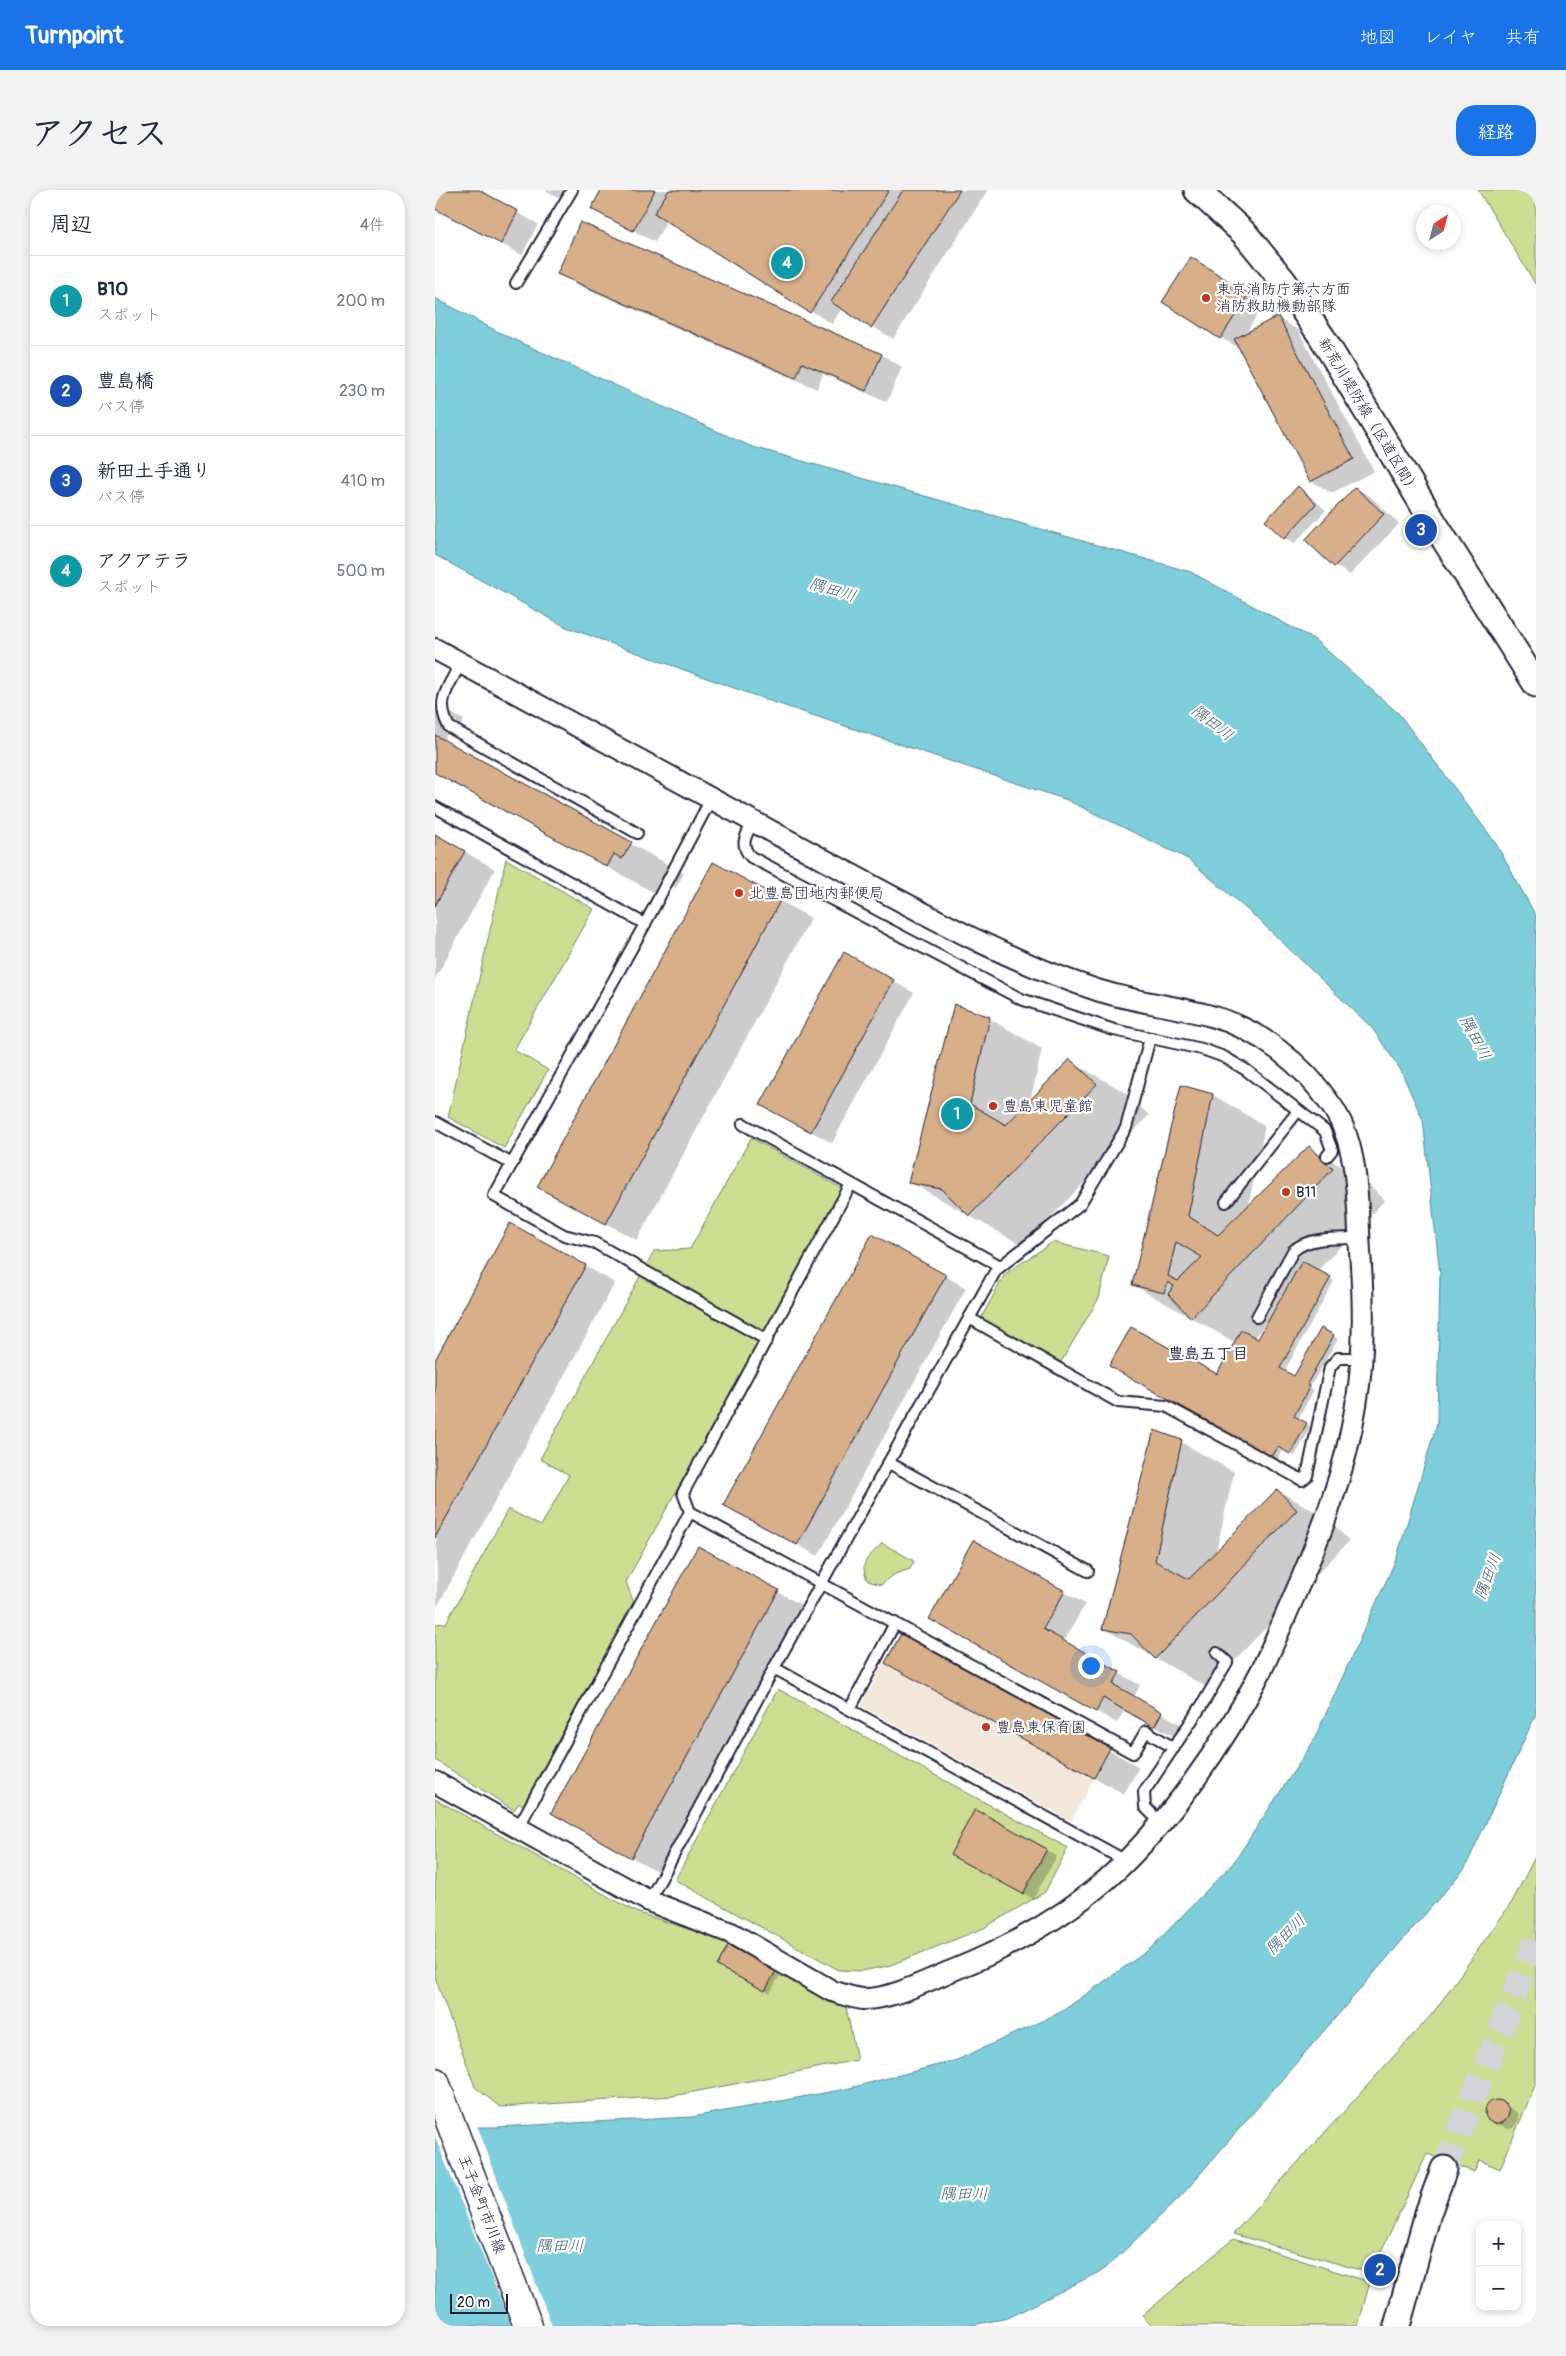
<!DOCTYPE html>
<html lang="ja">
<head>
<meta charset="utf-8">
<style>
  body { margin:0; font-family:Pangolin,"Klee One",sans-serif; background:#f2f2f3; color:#1f2937 }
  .controls { position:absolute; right:15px; bottom:15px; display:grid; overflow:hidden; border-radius:10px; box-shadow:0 2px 8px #0003 }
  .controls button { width:45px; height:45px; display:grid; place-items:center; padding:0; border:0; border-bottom:1px solid #e0e1e3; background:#fff; color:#1f2937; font:25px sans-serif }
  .compass { position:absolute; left:981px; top:15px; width:45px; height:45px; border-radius:50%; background:#fff; box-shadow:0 2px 8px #0003; rotate:36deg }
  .scale { position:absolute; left:15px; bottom:12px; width:58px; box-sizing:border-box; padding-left:5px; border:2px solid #22223b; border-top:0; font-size:14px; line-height:18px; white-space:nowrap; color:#22223b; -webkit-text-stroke:4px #fff; paint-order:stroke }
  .you { position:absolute; left:655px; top:1475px; width:18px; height:18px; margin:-12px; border:4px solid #fff; border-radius:50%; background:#1a73e8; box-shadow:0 0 0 8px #1a73e833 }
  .badge { display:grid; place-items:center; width:32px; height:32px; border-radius:50%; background:#1a73e8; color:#fff; font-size:16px; font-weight:700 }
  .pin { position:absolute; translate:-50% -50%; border:2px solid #fff; box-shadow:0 1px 5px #0006 }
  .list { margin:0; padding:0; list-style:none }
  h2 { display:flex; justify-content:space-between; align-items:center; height:65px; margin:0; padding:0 20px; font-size:21px }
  h2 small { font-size:16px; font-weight:400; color:#747a83 }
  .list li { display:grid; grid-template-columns:32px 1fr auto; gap:15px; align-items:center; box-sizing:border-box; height:90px; padding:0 20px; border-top:1px solid #e0e1e3 }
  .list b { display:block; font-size:19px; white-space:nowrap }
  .list p { margin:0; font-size:16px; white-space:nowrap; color:#747a83 }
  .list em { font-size:16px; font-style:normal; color:#747a83 }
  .map { position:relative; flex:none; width:1101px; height:2136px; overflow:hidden; border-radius:20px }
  header { display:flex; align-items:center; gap:30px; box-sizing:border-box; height:70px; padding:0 25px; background:#1a73e8; color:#fff }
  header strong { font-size:24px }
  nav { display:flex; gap:28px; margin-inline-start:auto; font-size:18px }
  .intro { display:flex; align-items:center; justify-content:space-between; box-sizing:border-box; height:120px; padding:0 30px }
  h1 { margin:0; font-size:35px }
  .button { padding:12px 22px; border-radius:20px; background:#1a73e8; color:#fff; font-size:18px; font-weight:700 }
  main { display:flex; gap:30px; padding:0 30px }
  aside { flex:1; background:#fff; border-radius:20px; box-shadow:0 2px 8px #0003 }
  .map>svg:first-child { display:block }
  .built { fill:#f3e7db }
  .green { fill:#cddd91; stroke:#788066 }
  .water { fill:#7ecedb; stroke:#59899b }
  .pier { fill:#fff }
  .shadow { fill:#0003; fill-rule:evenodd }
  .building { fill:#d7af88; stroke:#22223b; fill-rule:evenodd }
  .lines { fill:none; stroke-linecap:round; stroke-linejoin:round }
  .tertiary-tunnel { stroke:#d3d3d8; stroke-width:25; stroke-dasharray:25 12; stroke-linecap:butt }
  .service-casing { stroke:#22223b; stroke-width:14 }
  .minor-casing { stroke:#22223b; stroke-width:24 }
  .tertiary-casing { stroke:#22223b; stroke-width:29 }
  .primary-casing { stroke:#22223b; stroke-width:31 }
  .service { stroke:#fff; stroke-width:10 }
  .minor { stroke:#fff; stroke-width:20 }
  .tertiary { stroke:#fff; stroke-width:25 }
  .primary { stroke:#fff; stroke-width:28 }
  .poi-dot { fill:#c8321e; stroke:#fff; stroke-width:2 }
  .labels { text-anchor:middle; stroke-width:4.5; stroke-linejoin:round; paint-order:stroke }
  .poi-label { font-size:15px; fill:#22223b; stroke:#fff; text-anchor:start }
  .street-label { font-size:15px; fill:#22223b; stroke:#fff }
  .water-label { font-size:16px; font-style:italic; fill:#425e73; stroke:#fff }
  .neighbourhood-label { font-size:16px; font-weight:bold; fill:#22223b; stroke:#fff }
</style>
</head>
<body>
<header>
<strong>Turnpoint</strong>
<nav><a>地図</a><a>レイヤ</a><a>共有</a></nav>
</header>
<div class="intro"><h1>アクセス</h1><a class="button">経路</a></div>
<main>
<aside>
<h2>周辺<small>4件</small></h2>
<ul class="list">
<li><span class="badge" style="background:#0f9aa8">1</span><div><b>B10</b><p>スポット</p></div><em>200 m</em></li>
<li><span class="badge" style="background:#1a4fb4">2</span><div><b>豊島橋</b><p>バス停</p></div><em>230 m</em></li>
<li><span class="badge" style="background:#1a4fb4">3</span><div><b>新田土手通り</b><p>バス停</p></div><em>410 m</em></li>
<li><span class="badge" style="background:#0f9aa8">4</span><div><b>アクアテラ</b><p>スポット</p></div><em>500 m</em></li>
</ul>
</aside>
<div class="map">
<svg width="1101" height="2136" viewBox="0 0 1101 2136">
  <rect width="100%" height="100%" fill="#fff"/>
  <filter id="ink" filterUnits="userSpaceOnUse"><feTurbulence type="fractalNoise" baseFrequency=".02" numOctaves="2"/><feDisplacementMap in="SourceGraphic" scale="10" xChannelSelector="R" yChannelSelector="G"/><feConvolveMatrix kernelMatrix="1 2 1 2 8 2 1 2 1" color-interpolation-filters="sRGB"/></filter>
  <g filter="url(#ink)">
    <polygon class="built" points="465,1443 676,1558 636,1631 426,1516"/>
    <g class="green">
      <polygon points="1043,0 1101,0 1101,95"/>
      <polygon points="71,669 159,719 79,860 113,880 69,958 13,927"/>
      <polygon points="316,948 408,999 191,1392 199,1413 88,1615 84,1613 79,1620 0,1570 0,1434 11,1433 73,1319 106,1336 134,1285 105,1269 219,1061 255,1059"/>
      <polygon points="618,1052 674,1066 664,1108 626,1172 546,1128 570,1084"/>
      <path d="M 447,1353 L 479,1371 L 475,1379 L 460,1384 L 446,1395 L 433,1391 C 422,1370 436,1367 447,1353 Z"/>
      <polygon points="343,1499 633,1658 610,1702 549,1738 453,1776 427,1781 404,1780 240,1690"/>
      <polygon points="0,1609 201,1722 293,1752 394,1812 411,1817 422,1870 238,1906 65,1917 40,1897 0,1787"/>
      <polygon points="1101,1665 1101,1893 1065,1979 1044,1970 1039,1982 992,1964 936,2083 798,2044 998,1823 1077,1712"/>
      <polygon points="798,2049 935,2092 923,2136 717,2136 707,2126"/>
    </g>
    <polygon class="water" points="0,108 71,146 315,256 756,382 880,450 964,524 1060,652 1101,726 1101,1524 1030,1678 745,2007 670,2079 573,2128 532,2136 0,2136 0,1937 60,1937 257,1927 411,1899 522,1870 626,1822 715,1759 799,1672 878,1552 962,1367 1002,1233 1005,1084 988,930 965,879 937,838 823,729 753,669 632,610 332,510 131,437 0,365"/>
    <polygon class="pier" points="0,1934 42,1935 117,2136 76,2136 0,1947"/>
    <g class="shadow">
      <polygon points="0,0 41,0 103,34 87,65 0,19"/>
      <polygon points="110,0 130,0 125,8"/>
      <polygon points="167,0 553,0 458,149 407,118 397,134 232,30 220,52 178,30"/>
      <polygon points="145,34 447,165 467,177 452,212 388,184 382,199 145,96 124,84"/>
      <polygon points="772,78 829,114 809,146 843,128 863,140 939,281 897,303 876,291 803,155 802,157 786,148 729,112"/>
      <polygon points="863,298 873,304 891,320 860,353 849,348"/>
      <polygon points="921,298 936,307 964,334 915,385 900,376"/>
      <polygon points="0,514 29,530 23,543 15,539 8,551 249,683 241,698 232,693 225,706 0,582"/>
      <polygon points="0,645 60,679 0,789"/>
      <polygon points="278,674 376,728 202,1050 134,1014"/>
      <polygon points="410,764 479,803 397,953 348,926"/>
      <polygon points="555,829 607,859 595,912 635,871 688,901 714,925 588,1056 475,992"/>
      <path d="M 778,905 L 830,936 L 813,1017 L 874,958 L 927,988 L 950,1010 L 882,1081 L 899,1091 L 849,1182 L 859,1188 L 886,1140 L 903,1149 L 875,1197 L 879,1200 L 863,1229 L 876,1237 L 860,1266 L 848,1259 L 843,1269 L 676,1175 L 782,1186 L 801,1153 L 698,1095 ZM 832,1134 L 823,1151 L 818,1148 Z"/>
      <polygon points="150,1076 180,1093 2,1417 0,1173"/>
      <polygon points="510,1086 531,1098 383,1366 311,1326"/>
      <polygon points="746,1252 799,1282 781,1362 842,1300 895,1330 914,1351 773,1498 668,1438"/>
      <polygon points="343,1402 373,1419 227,1684 148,1640"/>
      <polygon points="629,1402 650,1414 629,1452 705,1495 699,1507 747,1535 740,1547 690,1519 682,1533 517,1441"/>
      <polygon points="482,1490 674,1560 704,1577 689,1604"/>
      <polygon points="540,1621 622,1666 598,1709 527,1670"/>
      <polygon points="293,1757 345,1785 335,1803 284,1776"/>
      <polygon points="1063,1911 1083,1923 1084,1930 1079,1938 1072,1939 1052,1926 1052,1919 1056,1913"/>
    </g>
    <g class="building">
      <polygon points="0,0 44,0 83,21 66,54 0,19"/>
      <polygon points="166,0 220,0 198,41 156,19"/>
      <polygon points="234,0 454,0 375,123 219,23"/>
      <polygon points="468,0 525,0 436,138 396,112"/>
      <polygon points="145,32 447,164 431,201 367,173 361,188 122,84"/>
      <polygon points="756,67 814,104 785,149 727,112"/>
      <polygon points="843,126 919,269 875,292 799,149"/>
      <polygon points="863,296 881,314 849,349 830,331"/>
      <polygon points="920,297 949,324 899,377 870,350"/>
      <polygon points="0,545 197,652 187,669 179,664 172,677 0,583"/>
      <polygon points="0,644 30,661 0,716"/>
      <polygon points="278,672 346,709 171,1034 102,997"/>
      <polygon points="409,762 459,790 376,942 325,915"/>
      <polygon points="519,814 555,827 535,914 571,935 635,869 662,894 534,1026 507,999 473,993"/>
      <path d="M 746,895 L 778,904 L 753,1026 L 783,1045 L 874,956 L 898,979 L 756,1128 L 733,1104 L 739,1096 L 733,1092 L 729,1103 L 697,1095 ZM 741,1052 L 767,1067 L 743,1091 L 733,1086 Z"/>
      <polygon points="75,1033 151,1075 0,1348 0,1170"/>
      <polygon points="437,1044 511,1085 362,1355 288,1315"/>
      <polygon points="867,1071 896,1087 845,1178 859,1186 886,1138 899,1145 872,1194 875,1196 859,1226 872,1233 855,1264 843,1257 837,1267 674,1176 696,1137 782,1184 806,1140 823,1149"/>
      <polygon points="719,1240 747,1250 720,1371 754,1389 842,1299 862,1320 720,1469 696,1444 667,1439"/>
      <polygon points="538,1350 630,1401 608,1439 685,1482 678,1494 727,1522 719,1537 668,1508 661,1522 494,1429"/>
      <polygon points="263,1356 344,1400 196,1668 116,1623"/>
      <polygon points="466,1444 675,1558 659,1588 450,1473"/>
      <polygon points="540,1619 612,1659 588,1704 515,1665"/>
      <polygon points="293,1755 341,1781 330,1801 282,1776"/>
      <circle cx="1062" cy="1922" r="12"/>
    </g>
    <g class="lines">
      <polyline class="tertiary-tunnel" points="1009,1979 1101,1751"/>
      <defs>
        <g id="service">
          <polyline points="81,93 137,0"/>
          <path d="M 26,473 C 13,497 0,511 14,537 L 202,643"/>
          <polyline points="0,617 210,734 276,609"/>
          <path d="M 318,632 C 311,645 304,655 316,667 L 586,809 L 679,840 L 767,859 L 789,867 L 811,880 L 890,941 L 897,960 L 892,966"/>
          <polyline points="210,734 59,1006 129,1045 160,1053 332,1150"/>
          <polyline points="0,932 77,974"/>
          <polyline points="308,934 565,1076"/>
          <polyline points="791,1012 863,921"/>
          <path d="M 822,1127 L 858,1061 C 874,1046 903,1049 924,1048"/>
          <polyline points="534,1128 683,1212 731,1216 867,1290 872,1286 895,1177 903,1168 926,1168"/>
          <polyline points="454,1273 653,1381"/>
          <polyline points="255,1322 698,1563 711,1541 739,1558"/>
          <polyline points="339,1478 691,1671"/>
          <polyline points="415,1519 460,1433"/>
          <polyline points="726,1633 710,1617 709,1602 767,1515 792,1472 782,1463"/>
          <polyline points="83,1638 255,1322 248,1303 416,994"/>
          <polyline points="214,1711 339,1478 561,1080 645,1014 691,938 715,848"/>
        </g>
        <path id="minor" d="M 0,459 C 131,530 262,601 393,672 C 480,718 565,768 659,799 C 697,812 737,815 776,826 C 824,839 868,874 896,915 C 925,956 922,1014 925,1062 C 929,1113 930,1165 921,1215 C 910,1284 885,1347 857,1411 C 847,1434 837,1458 826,1481 C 790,1553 731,1637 671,1690 C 627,1728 575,1757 521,1779 C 495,1789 456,1810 428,1809 C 417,1808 407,1804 397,1801 L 296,1743 L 214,1711 L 0,1592"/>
        <g id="tertiary">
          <polyline points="762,0 810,44 849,92 887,147 999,333 1101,494"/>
          <polyline points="962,2136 993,2023 1009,1979"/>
        </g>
        <polyline id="primary" points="0,1892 93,2136"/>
      </defs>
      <use href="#service" class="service-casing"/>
      <use href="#minor" class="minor-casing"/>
      <use href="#tertiary" class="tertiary-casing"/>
      <use href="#primary" class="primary-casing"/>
      <use href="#service" class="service"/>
      <use href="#minor" class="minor"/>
      <use href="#tertiary" class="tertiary"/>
      <use href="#primary" class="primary"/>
    </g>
  </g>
  <g class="poi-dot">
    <circle cx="771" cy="108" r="5"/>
    <circle cx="304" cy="703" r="5"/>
    <circle cx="558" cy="916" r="5"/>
    <circle cx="851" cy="1002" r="5"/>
    <circle cx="551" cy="1537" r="5"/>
  </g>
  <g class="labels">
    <g class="poi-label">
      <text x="781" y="104">東京消防庁第六方面<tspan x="781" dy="17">消防救助機動部隊</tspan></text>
      <text x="314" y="708">北豊島団地内郵便局</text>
      <text x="568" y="921">豊島東児童館</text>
      <text x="861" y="1007">B11</text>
      <text x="561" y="1542">豊島東保育園</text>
    </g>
    <g class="street-label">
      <text transform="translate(934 226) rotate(59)" y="5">新荒川堤防線（区道区間）</text>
      <text transform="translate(47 2014) rotate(69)" y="5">王子金町市川線</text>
    </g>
    <g class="water-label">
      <text transform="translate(398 399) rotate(17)" y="6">隅田川</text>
      <text transform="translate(778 532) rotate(38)" y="6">隅田川</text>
      <text transform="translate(1041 847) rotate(62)" y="6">隅田川</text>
      <text transform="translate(1052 1386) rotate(-69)" y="6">隅田川</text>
      <text transform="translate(850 1744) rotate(-45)" y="6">隅田川</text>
      <text x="529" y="2009">隅田川</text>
      <text x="125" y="2061">隅田川</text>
    </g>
    <g class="neighbourhood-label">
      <text x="773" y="1169">豊島五丁目</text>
    </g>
  </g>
</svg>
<div class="controls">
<button>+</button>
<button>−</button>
</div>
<svg class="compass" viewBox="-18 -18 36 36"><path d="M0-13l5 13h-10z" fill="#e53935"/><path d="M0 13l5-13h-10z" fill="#747a83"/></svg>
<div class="scale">20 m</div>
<div class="you"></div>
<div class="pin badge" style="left:522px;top:924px;background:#0f9aa8">1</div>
<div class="pin badge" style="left:945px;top:2080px;background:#1a4fb4">2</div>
<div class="pin badge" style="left:986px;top:340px;background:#1a4fb4">3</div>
<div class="pin badge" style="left:352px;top:73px;background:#0f9aa8">4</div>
</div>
</main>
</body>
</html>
